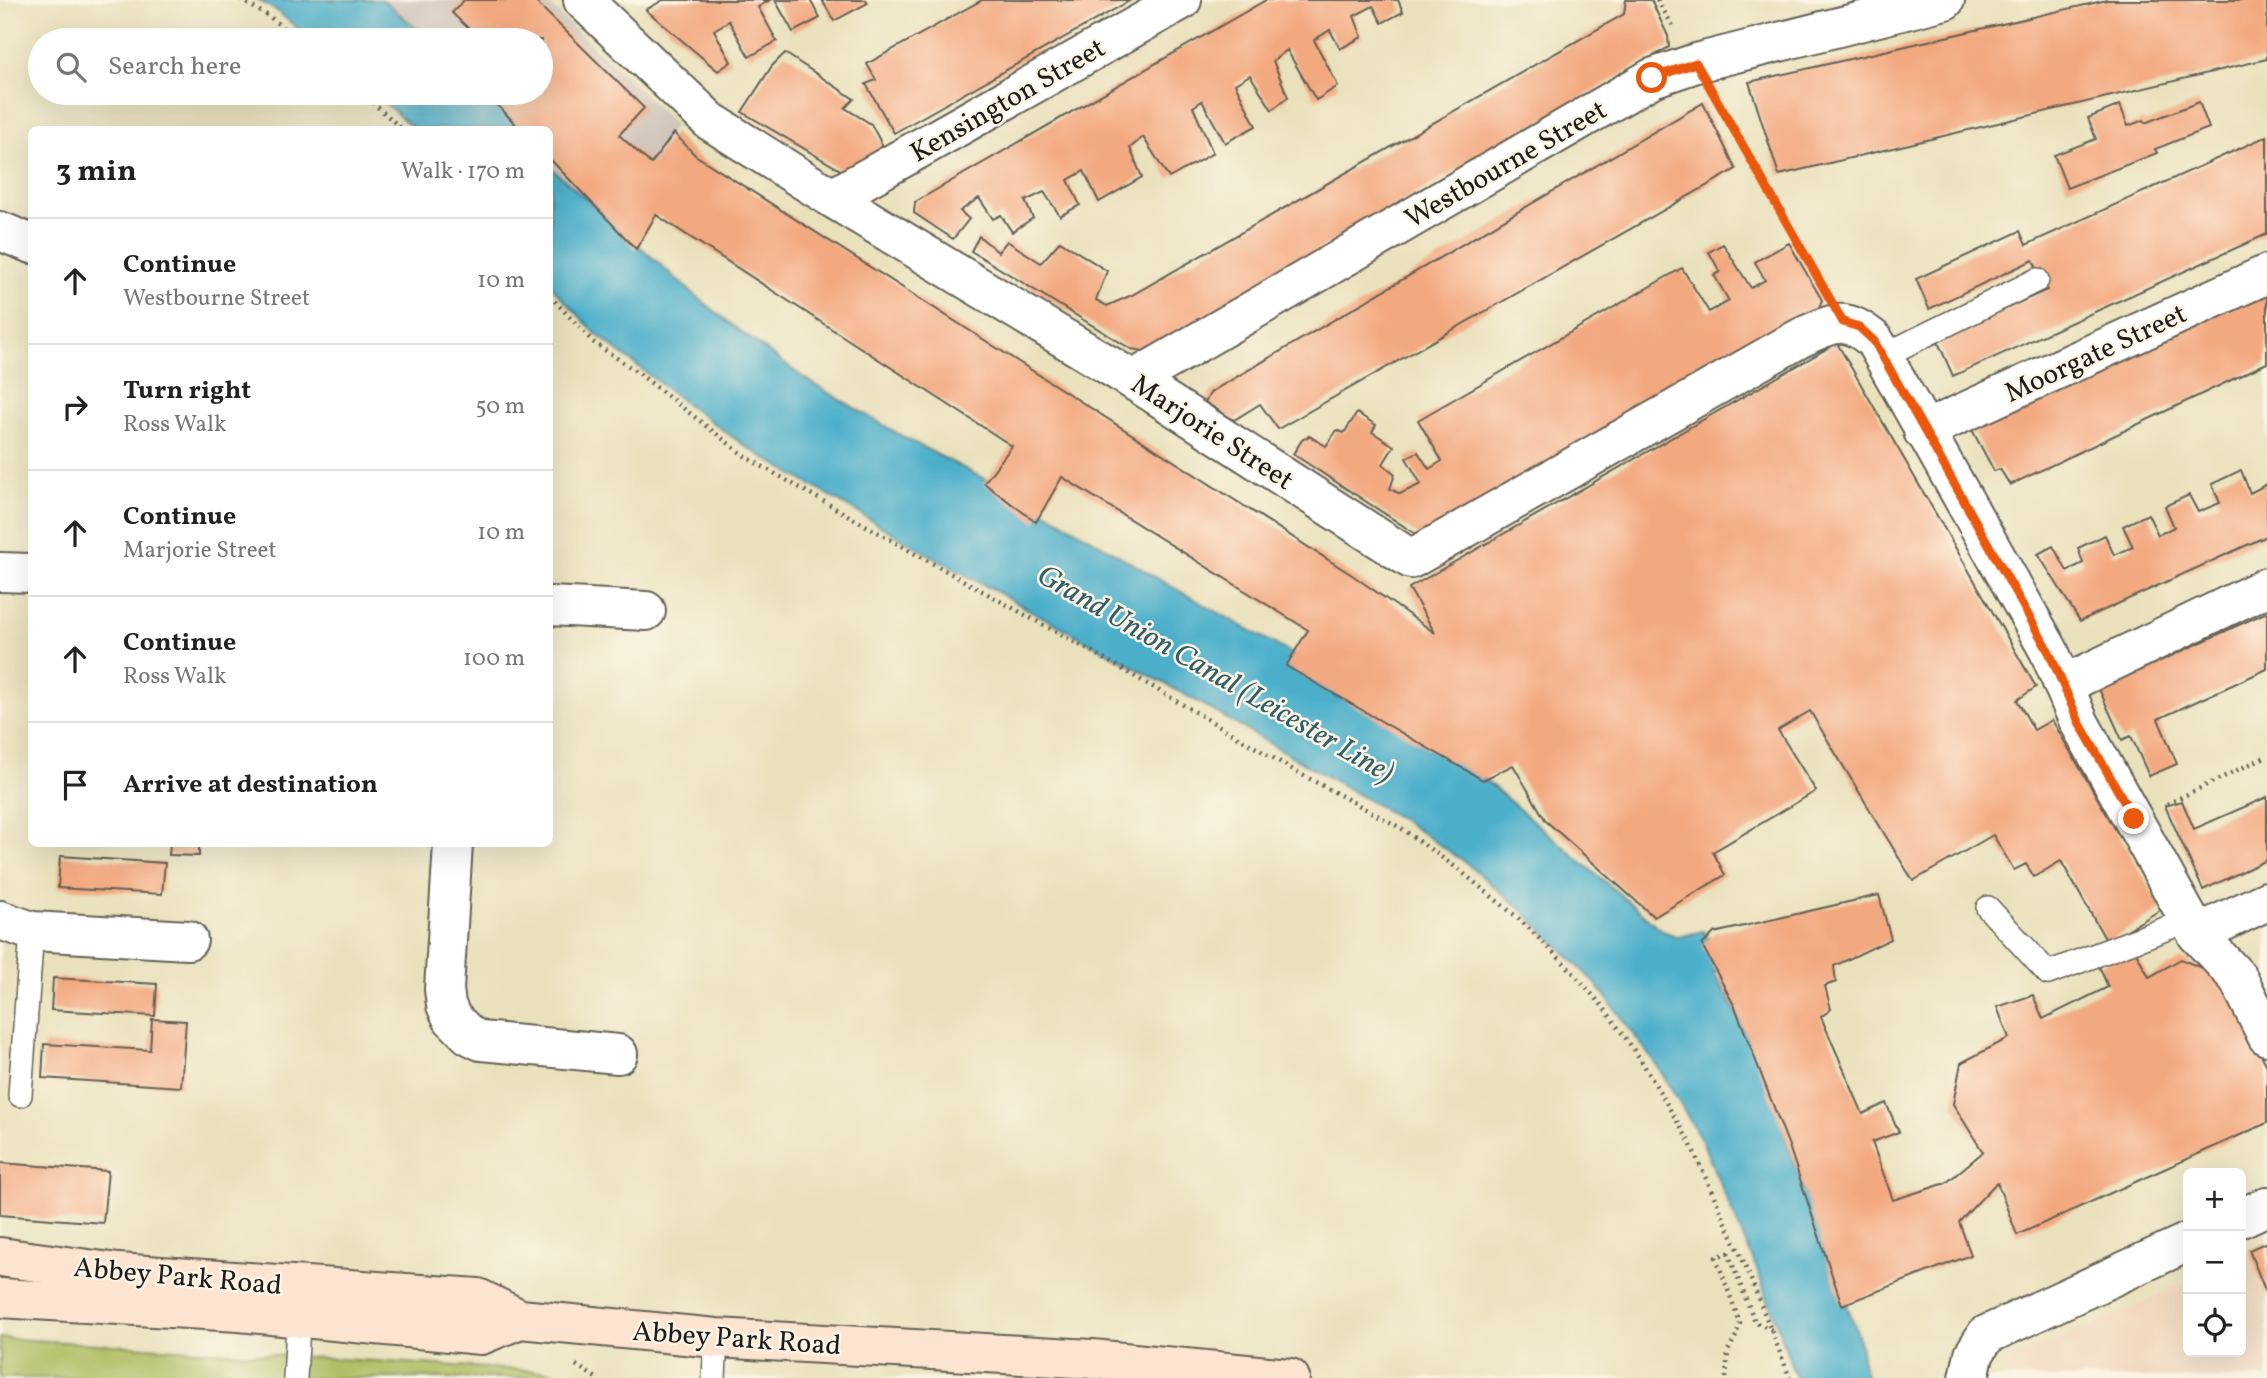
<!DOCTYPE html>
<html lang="en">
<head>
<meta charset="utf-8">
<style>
  body { margin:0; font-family:Vollkorn,serif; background:#f2f2f2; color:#222 }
  .controls { position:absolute; right:21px; bottom:21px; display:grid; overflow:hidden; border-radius:10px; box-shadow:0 7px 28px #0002 }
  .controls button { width:63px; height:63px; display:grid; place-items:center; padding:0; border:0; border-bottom:2px solid #e0e0e0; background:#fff; color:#222; font:35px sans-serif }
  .stop { position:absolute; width:21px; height:21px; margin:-16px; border:5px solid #ea580c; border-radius:50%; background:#fff }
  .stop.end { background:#ea580c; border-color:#fff; box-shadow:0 2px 7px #0008 }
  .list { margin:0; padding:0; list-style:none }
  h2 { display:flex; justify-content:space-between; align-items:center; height:91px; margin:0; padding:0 28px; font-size:30px }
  h2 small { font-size:23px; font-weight:400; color:#767676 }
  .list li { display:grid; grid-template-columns:46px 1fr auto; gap:21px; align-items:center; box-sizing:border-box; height:126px; padding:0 28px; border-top:2px solid #e0e0e0 }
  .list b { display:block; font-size:26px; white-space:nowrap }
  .list p { margin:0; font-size:23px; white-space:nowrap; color:#767676 }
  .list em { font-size:23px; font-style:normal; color:#767676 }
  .icon { flex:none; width:38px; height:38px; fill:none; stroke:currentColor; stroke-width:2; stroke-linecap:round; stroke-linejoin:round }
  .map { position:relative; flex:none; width:2267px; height:1378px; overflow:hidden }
  .search { position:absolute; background:#fff; box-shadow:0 7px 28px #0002; left:28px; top:28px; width:525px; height:77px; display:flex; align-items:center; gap:18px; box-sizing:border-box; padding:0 24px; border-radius:38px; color:#767676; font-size:26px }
  .panel { position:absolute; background:#fff; box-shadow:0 7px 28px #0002; left:28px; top:126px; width:525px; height:721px; border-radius:10px }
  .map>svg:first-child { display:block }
  .built { fill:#f0d6bc }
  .industrial { fill:#cec2b9 }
  .green { fill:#acbc5f; stroke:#646c3e; stroke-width:2 }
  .water { fill:#4bafca; stroke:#346673; stroke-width:2 }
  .building { fill:#f3a980 }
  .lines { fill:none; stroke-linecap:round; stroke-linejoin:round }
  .service-casing { stroke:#646154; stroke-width:26 }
  .minor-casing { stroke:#646154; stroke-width:42 }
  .secondary-casing { stroke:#646154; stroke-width:42 }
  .path { stroke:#646154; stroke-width:4.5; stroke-dasharray:2 5; stroke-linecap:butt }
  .service { stroke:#fff; stroke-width:23 }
  .minor { stroke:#fff; stroke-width:38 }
  .secondary { stroke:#fde4d1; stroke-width:38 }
  .route { stroke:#ea580c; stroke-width:9 }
  .labels { text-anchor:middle; stroke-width:5; stroke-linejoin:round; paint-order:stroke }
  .street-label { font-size:28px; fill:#1c1c1c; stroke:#fcf5e5 }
  .water-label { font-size:30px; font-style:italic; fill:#315e6a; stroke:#fcf5e5 }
</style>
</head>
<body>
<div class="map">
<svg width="2267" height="1378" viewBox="0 0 2267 1378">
  <rect width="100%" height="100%" fill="#fcf5e5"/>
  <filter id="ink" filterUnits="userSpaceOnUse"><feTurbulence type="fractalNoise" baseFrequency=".0143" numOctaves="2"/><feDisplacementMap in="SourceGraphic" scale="14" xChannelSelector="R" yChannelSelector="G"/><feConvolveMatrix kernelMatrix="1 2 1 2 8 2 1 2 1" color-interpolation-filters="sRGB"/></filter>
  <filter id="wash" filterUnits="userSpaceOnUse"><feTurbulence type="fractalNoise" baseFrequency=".00686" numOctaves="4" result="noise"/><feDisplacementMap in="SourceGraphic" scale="28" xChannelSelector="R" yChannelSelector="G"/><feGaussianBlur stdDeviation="1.57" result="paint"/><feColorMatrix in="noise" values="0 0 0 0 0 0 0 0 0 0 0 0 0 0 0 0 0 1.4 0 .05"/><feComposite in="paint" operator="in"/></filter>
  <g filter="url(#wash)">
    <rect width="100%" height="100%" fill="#e9e1bc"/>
    <polygon class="built" points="2267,1244 2267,1378 2015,1378 2007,1368 2014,1358 2121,1313 2188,1281 2188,1352 2241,1352 2241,1256"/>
    <polygon class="industrial" points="371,0 544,0 675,124 610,234 550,173 550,130 506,129 470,93 541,93 541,40 418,40"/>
    <polygon class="green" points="0,1338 554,1372 563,1378 0,1378"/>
    <g class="water">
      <polygon points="258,0 383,0 430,40 312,40 278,12"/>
      <polygon points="374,93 487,93 519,129 414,129"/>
      <polygon points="550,167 690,291 737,329 804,378 909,440 1033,504 1162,581 1380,703 1472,769 1663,931 1678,937 1703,931 1727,963 1714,973 1734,1007 1765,1075 1789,1148 1858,1335 1866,1378 1796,1378 1756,1267 1701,1139 1658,1067 1596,984 1522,910 1465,862 1404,821 1182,693 942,562 748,448 689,406 596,334 550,285"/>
    </g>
    <g id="blocks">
      <g class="building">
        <polygon points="464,0 534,0 644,108 619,135 651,164 674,133 695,155 1352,575 1435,633 1409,588 1837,343 2036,687 2017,700 2034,730 2052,720 2162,909 2107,942 2061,861 2034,877 2026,864 2014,870 1993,835 1913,881 1810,711 1778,730 1816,791 1713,852 1725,875 1654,917 1546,821 1513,765 1483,780 1286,666 1308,630 1062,477 1036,522 984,483 1012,446 656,215 636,249 550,159 550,130 521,130 486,93 541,93 541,40 481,40 452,13"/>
        <polygon points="663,0 770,0 758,7 777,41 749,57 729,21 714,30 731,62 718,71 646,10"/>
        <polygon points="775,0 810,0 820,18 793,32"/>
        <polygon points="822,0 866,0 868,3 834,21"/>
        <polygon points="982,0 1131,0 894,133 866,84 876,80 867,64"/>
        <polygon points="1266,0 1398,0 1403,12 1382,23 1373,6 1354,16 1362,37 1340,49 1330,30 1314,40 1338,86 1316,100 1287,50 1273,61 1288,97 1272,110 1250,75 1235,84 1256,126 1225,143 1202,101 1193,107 1213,153 1169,178 1143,137 1130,148 1142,177 1099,202 1084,171 1068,180 1080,205 1060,216 1044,192 1025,201 1033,218 1012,232 1001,215 993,219 979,198 960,211 969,219 953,239 914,213 915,202"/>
        <polygon points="1626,0 1651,0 1668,36 1669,47 1144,351 1131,349 971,251 979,236 998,252 1007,241 1041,263 1060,241 1107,271 1096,300 1107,306 1132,295 1624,14"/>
        <polygon points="2107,0 2267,0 2267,59 1779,175 1749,82"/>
        <polygon points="785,53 854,99 845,108 871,124 886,152 849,175 742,112 772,66"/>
        <polygon points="2199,102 2209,128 2155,149 2157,153 2067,188 2054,155 2096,139 2088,118 2120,105 2128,126 2144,120 2145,123"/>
        <polygon points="1703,103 1736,169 1278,429 1260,404 1234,420 1205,402 1211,392"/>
        <polygon points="2267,136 2267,234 1953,376 1937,340 2047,290 2033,260 1929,309 1916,279 2020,231 2026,245"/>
        <polygon points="1789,243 1822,300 1818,310 1422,538 1293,454 1302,440 1309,436 1326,446 1337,430 1344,433 1357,413 1376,425 1372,432 1394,446 1383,464 1395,474 1390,489 1400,494 1421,484 1406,458 1418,452 1429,469 1442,461 1418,420 1682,268 1709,312 1729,301 1714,275 1720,272 1709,252 1723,244 1751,288 1765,280 1755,262"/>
        <polygon points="2267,289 2267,363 2010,485 2000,469 1994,471 1970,426"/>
        <polygon points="2241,470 2250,493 2267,484 2267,536 2080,621 2038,554 2053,546 2067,571 2083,563 2078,548 2105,535 2114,555 2133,547 2123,526 2148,514 2158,535 2174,527 2165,506 2189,495 2198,512 2220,503 2212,484"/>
        <polygon points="2267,612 2267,669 2158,719 2177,764 2149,776 2131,736 2122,740 2099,689"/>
        <polygon points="2267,797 2267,860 2203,890 2165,806 2182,801 2194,829"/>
        <polygon points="170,844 199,844 199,856 169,855"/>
        <polygon points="60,856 165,863 162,894 58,888"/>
        <polygon points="1879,895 1891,939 1834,966 1836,982 1825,986 1831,1009 1821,1017 1863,1114 1886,1103 1899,1132 1872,1142 1893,1200 1946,1183 1983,1152 1953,1104 1961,1063 2009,1038 1997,1007 2033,995 2043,1019 2108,987 2099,966 2134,948 2149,977 2181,959 2222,977 2267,1066 2267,1123 2017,1235 1997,1182 1959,1222 1971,1255 1842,1305 1789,1146 1735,1007 1702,945 1714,933"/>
        <polygon points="53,978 157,984 155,1016 51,1010"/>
        <polygon points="152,1019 186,1021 181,1087 42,1078 44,1044 150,1050"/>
        <polygon points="0,1163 108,1171 103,1223 0,1215"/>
        <polygon points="2267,1242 2267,1295 2249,1250"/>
      </g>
    </g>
  </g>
  <g filter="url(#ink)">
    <use href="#blocks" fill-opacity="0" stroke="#646154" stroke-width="2"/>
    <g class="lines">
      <defs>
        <g id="service">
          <polyline points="1883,356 2037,280"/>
          <polyline points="1988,908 2048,973 2189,920"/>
          <polyline points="20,1095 32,931"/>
          <polyline points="295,1378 299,1308"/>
          <polyline points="714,1378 716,1338"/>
        </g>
        <g id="minor">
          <path d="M 583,0 L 710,121 L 832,198 L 1133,380 L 1411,559 L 1802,337 C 1835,322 1845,316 1874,340 L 2049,651 L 2079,722 L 2189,920 L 2197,934 L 2238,978 L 2267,1036"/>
          <polyline points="832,198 1182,0"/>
          <polyline points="0,231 32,244"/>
          <polyline points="1133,380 1652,78 1696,63 1945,0"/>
          <polyline points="1923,431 2267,274"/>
          <polyline points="0,572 32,573"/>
          <polyline points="550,606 646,611"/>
          <polyline points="2063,685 2267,587"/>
          <polyline points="453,844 444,989 446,1005 452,1018 469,1035 481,1041 618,1054"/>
          <polyline points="0,920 32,931 188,940"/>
          <polyline points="2197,934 2267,901"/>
          <polyline points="2241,1218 2267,1206"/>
          <polyline points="1969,1378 1974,1354 1986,1335 2188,1242"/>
        </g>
        <g id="secondary">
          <polyline points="0,1257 118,1273 478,1298 520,1319 716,1338 1092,1359 1290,1378"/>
          <polyline points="0,1298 239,1312 481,1335 520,1319"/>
        </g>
      </defs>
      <use href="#service" class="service-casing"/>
      <use href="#minor" class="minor-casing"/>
      <use href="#secondary" class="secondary-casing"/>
      <g class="path">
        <polyline points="241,0 270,17 297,40"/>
        <polyline points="1657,0 1675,29"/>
        <polyline points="362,93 403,130"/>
        <polyline points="1715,97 1823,287"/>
        <polyline points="550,296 593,342 633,369 746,457 912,552 1119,667 1297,772 1401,828 1458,869 1518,918 1567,966 1604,1008 1639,1057 1690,1143 1746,1267 1790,1378"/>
        <polyline points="2167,804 2267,756"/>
        <polyline points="576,1365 596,1378"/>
        <polyline points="1726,1378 1728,1351 1736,1336 1740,1323 1716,1257 1728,1253 1755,1322 1772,1330"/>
      </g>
      <use href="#service" class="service"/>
      <use href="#minor" class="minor"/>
      <use href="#secondary" class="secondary"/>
    </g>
  </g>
  <g class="lines" filter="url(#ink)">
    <polyline class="route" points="1652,78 1696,63 1843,322 1859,327 1874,341 2049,652 2079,722 2134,819"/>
  </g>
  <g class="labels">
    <g class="street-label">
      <text transform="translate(1007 99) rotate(-30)" y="10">Kensington Street</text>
      <text transform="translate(1505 163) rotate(-30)" y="10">Westbourne Street</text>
      <text transform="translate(2095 352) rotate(-25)" y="10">Moorgate Street</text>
      <text transform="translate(1213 431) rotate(33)" y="10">Marjorie Street</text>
      <text transform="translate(178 1275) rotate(5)" y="10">Abbey Park Road</text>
      <text transform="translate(737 1337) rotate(4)" y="10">Abbey Park Road</text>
    </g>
    <g class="water-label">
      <text transform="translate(1216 673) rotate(30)" y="10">Grand Union Canal (Leicester Line)</text>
    </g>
  </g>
</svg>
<div class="controls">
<button>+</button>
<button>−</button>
<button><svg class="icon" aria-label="locate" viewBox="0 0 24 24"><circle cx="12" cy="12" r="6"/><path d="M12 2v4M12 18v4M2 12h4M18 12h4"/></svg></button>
</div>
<div class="stop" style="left:1652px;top:78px"></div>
<div class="stop end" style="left:2134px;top:819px"></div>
<div class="search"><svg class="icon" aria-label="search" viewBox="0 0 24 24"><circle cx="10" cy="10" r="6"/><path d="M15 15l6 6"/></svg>Search here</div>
<section class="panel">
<h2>3 min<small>Walk · 170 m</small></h2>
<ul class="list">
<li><svg class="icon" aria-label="ahead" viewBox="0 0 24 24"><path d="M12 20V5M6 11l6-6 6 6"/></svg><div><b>Continue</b><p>Westbourne Street</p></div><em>10 m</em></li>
<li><svg class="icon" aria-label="right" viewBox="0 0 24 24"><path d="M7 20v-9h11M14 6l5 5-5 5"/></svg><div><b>Turn right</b><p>Ross Walk</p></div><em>50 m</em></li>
<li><svg class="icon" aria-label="ahead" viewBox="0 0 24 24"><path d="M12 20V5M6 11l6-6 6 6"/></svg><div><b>Continue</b><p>Marjorie Street</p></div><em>10 m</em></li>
<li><svg class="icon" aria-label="ahead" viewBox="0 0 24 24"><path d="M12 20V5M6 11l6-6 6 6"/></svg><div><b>Continue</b><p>Ross Walk</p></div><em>100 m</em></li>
<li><svg class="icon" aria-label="arrive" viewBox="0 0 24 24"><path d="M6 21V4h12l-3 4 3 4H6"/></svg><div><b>Arrive at destination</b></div></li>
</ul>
</section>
</div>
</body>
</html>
